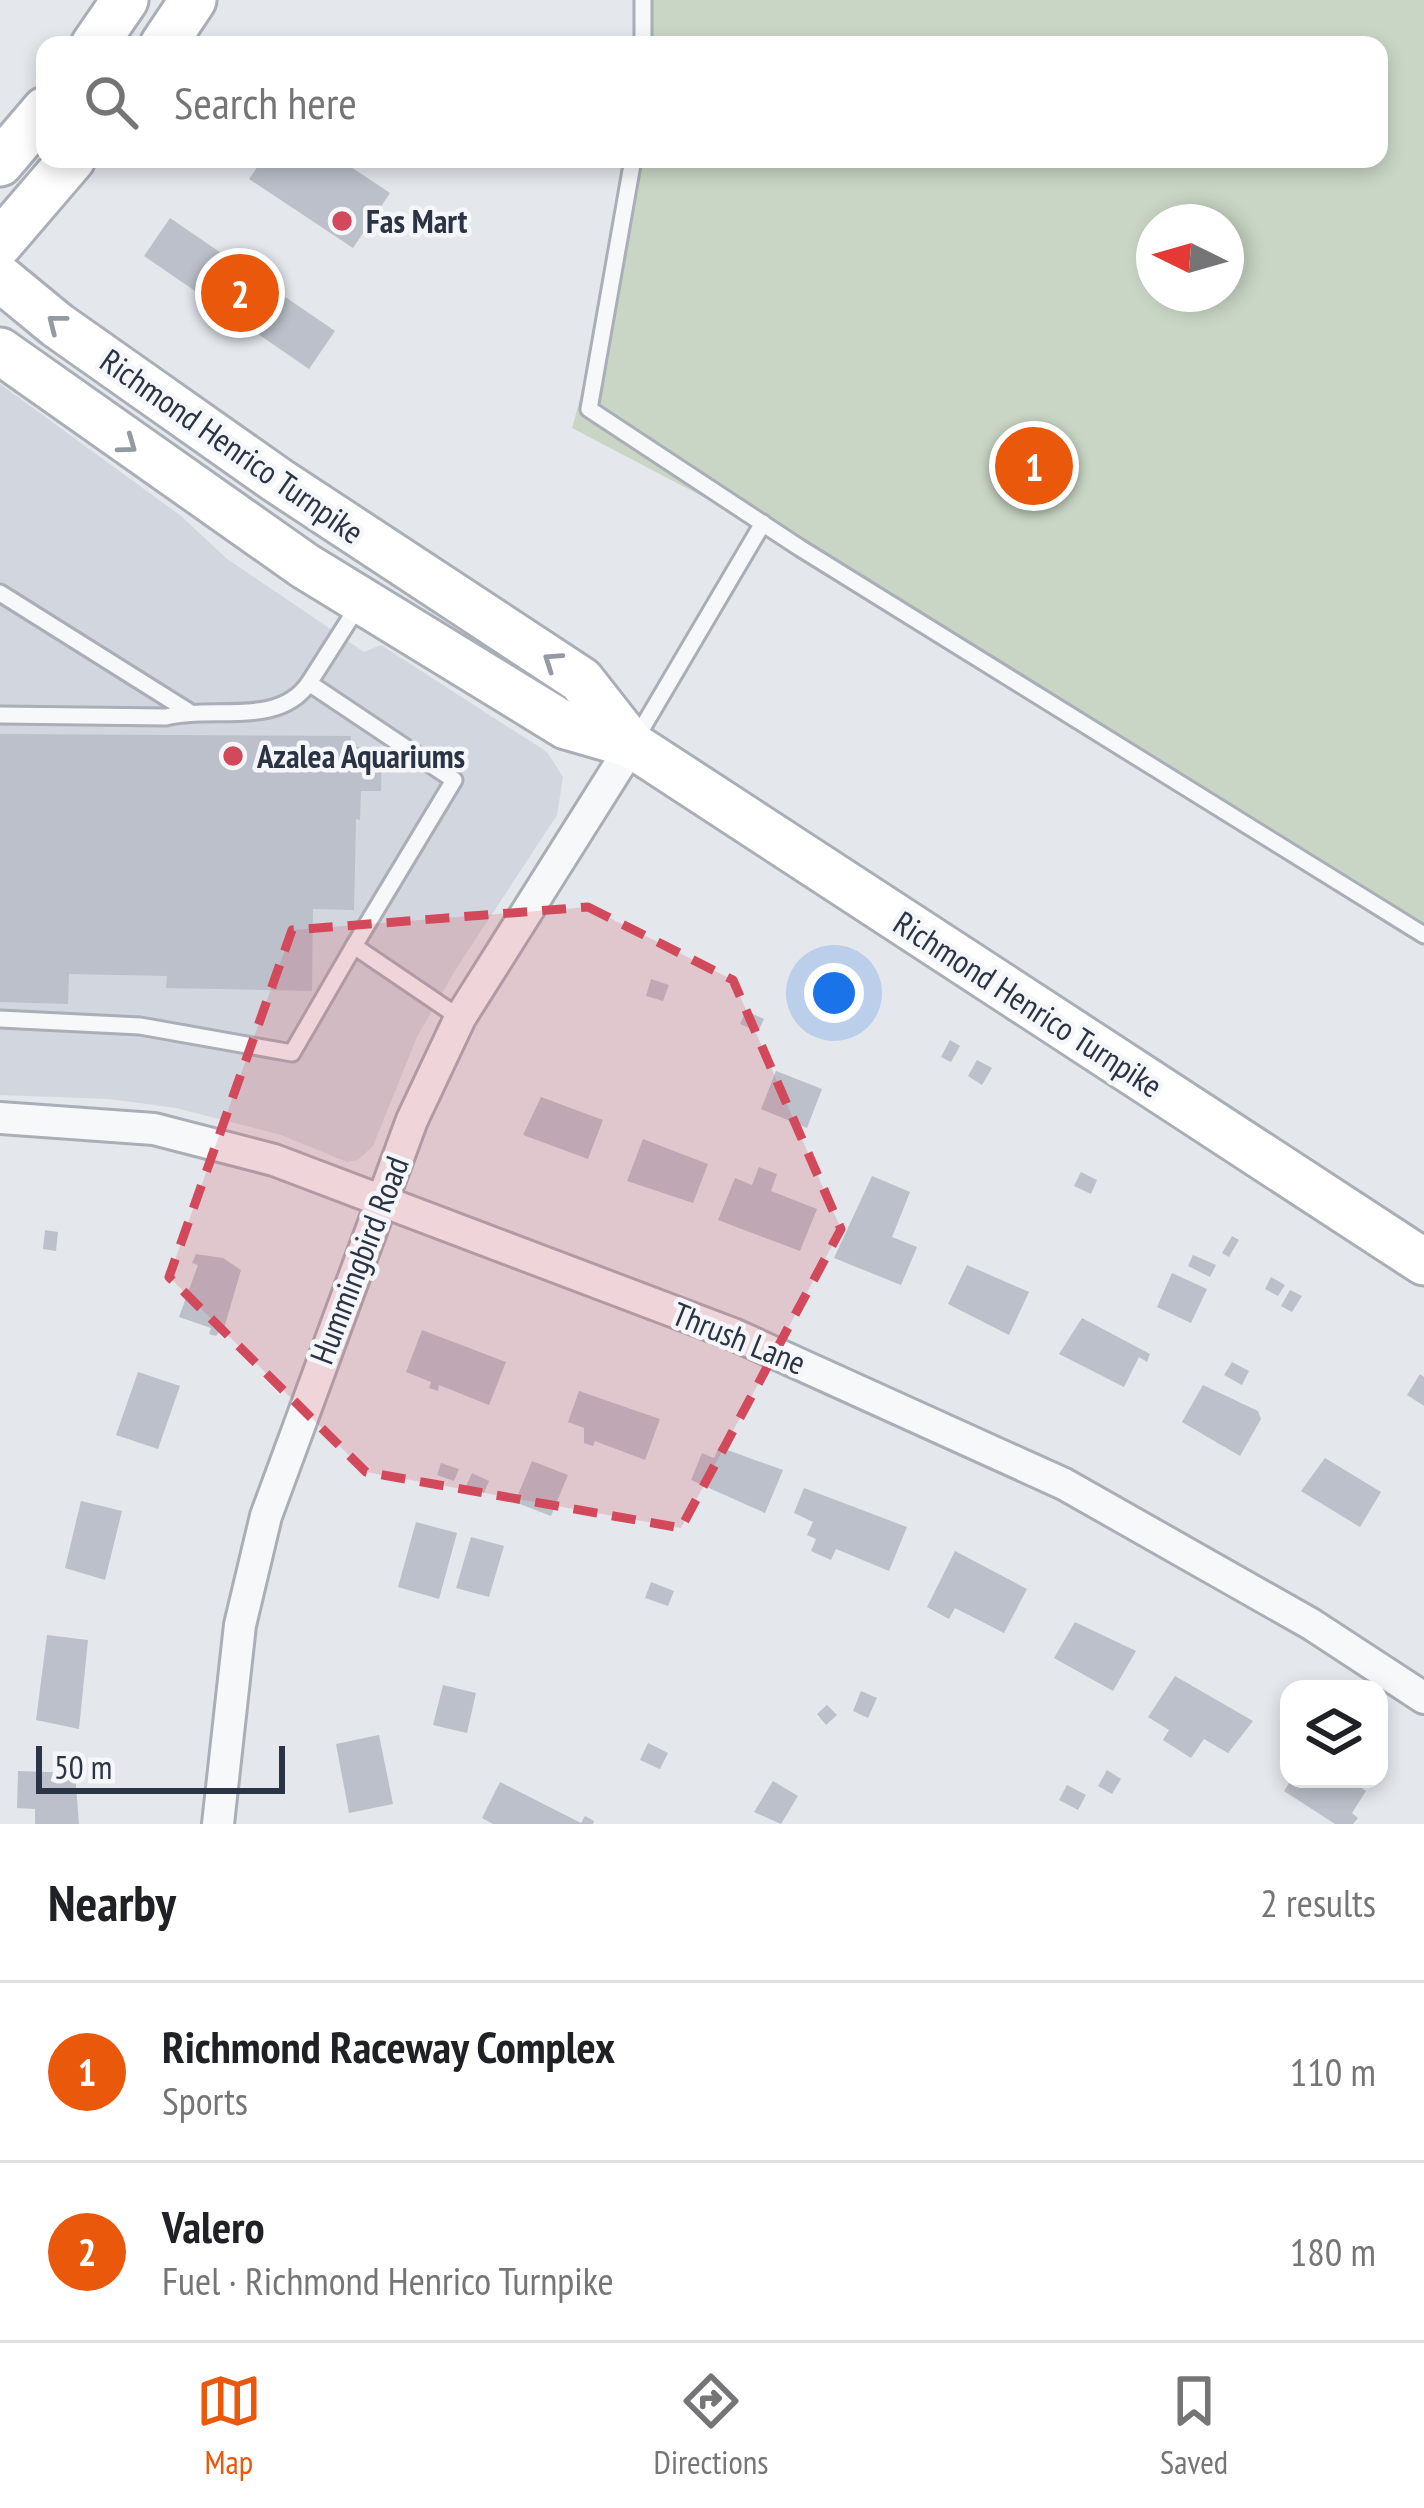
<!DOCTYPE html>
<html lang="en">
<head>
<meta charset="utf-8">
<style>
  body { margin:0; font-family:"PT Sans Narrow",sans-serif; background:#f2f2f2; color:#202124 }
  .controls { position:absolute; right:36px; bottom:36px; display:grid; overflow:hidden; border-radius:24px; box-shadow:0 6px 18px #0003 }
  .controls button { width:108px; height:108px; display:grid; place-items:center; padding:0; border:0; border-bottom:3px solid #e0e0e0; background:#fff; color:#202124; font:60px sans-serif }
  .compass { position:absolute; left:1136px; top:204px; width:108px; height:108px; border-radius:50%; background:#fff; box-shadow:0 6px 18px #0003; rotate:275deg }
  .scale { position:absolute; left:36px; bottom:30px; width:249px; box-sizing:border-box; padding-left:12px; border:6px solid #2b3445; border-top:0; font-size:33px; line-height:42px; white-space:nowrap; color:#2b3445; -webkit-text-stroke:9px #f4f6f9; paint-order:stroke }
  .you { position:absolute; left:834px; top:993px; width:42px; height:42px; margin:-30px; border:9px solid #fff; border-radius:50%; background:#1a73e8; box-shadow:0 0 0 18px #1a73e833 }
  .badge { display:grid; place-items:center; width:78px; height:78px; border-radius:50%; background:#ea580c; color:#fff; font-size:39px; font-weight:700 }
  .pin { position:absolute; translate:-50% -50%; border:6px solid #fff; box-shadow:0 3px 12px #0006 }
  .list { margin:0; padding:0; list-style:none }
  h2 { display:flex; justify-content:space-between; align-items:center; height:156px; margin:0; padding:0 48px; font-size:51px }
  h2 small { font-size:39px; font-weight:400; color:#757577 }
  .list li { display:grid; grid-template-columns:78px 1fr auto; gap:36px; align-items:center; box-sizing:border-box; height:180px; padding:0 48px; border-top:3px solid #e0e0e0 }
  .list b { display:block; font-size:45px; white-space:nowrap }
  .list p { margin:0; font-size:39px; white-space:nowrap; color:#757577 }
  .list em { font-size:39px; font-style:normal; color:#757577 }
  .icon { flex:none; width:66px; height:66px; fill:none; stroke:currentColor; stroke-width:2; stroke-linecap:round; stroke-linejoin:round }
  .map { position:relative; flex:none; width:1424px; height:1824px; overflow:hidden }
  .search { position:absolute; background:#fff; box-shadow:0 6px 18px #0003; left:36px; right:36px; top:36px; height:132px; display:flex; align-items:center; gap:30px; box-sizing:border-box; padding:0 42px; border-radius:24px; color:#757577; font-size:45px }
  .sheet { height:516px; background:#fff }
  nav { display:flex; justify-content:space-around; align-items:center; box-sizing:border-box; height:168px; border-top:3px solid #e0e0e0; background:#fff; font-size:33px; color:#757577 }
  nav a { display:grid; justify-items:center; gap:6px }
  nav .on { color:#ea580c }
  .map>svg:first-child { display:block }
  .built { fill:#d2d6de }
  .green { fill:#c9d6c5; fill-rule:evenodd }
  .building { fill:#bbc0ca }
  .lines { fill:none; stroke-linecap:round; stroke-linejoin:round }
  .lane-casing { stroke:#a9aeb7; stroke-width:21 }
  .street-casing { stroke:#a9aeb7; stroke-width:36 }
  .secondary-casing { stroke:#a9aeb7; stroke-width:51 }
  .lane { stroke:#f7f8fa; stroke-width:15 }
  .street { stroke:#f7f8fa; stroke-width:30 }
  .secondary { stroke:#fff; stroke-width:45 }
  .oneway { stroke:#959aa2 }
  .marked { fill:#d1495b; fill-opacity:0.2; stroke:#d1495b; stroke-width:9; stroke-dasharray:24 15; stroke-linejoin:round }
  .poi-dot { fill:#d1495b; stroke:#f4f6f9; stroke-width:4.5 }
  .labels { text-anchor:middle; stroke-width:9; stroke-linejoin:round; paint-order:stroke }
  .poi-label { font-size:33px; font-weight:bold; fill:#2b3445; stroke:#f4f6f9; text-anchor:start }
  .street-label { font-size:33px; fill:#2b3445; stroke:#f4f6f9 }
</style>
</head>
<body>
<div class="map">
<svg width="1424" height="1824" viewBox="0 0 1424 1824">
  <rect width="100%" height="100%" fill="#e4e7ec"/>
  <polygon class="built" points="0,384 181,516 226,558 364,652 381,645 547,752 563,777 557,815 456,969 417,1037 373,1146 358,1160 347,1162 281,1135 176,1108 109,1099 0,1095"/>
  <path class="green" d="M 643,0 L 1424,0 L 1424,944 L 717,504 L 572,428 L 615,274 L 633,159 L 1379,159 L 1379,45 L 643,45 ZM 1154,222 L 1226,222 L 1226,294 L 1154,294 Z"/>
  <g class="building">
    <polygon points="263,159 339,159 390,193 353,248 249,179"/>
    <polygon points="170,218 335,331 309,369 144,256"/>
    <polygon points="0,734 351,736 350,746 361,747 361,754 382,755 381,791 361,791 360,820 356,819 354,910 313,909 312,991 166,988 167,976 69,974 68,1004 0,1002"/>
    <polygon points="651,979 669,985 663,1001 646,996"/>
    <polygon points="746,1011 764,1019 758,1032 740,1024"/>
    <polygon points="950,1040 960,1046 951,1062 941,1057"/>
    <polygon points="977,1060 992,1068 982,1085 968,1076"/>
    <polygon points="776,1071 822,1089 807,1128 761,1109"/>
    <polygon points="541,1097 603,1120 588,1159 523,1135"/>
    <polygon points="643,1139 708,1164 693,1203 627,1181"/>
    <polygon points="759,1167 777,1174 771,1191 817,1209 800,1251 718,1220 735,1178 752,1185"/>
    <polygon points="1081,1172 1097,1180 1091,1194 1074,1186"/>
    <polygon points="872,1176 910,1192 892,1237 917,1247 901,1285 834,1258"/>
    <polygon points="45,1230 58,1232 56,1251 43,1249"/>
    <polygon points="1232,1236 1239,1240 1229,1257 1222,1253"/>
    <polygon points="196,1254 223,1258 241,1270 225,1325 216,1336 209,1334 211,1328 179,1317 198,1265 192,1263"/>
    <polygon points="1193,1255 1216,1265 1210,1277 1188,1266"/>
    <polygon points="967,1265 1029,1292 1009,1335 948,1304"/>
    <polygon points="1172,1273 1207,1289 1191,1323 1157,1307"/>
    <polygon points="1271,1277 1285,1285 1278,1296 1265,1289"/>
    <polygon points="1290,1290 1302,1296 1292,1312 1281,1306"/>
    <polygon points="1082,1318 1150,1354 1147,1362 1139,1357 1124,1387 1059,1354"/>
    <polygon points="422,1330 506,1362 489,1405 439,1385 438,1391 429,1388 431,1382 406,1372"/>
    <polygon points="1232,1362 1249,1371 1242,1385 1224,1375"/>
    <polygon points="138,1372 180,1386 158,1449 116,1435"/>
    <polygon points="1420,1374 1424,1377 1424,1406 1407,1395"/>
    <polygon points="1203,1385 1258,1411 1261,1419 1240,1456 1182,1422"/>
    <polygon points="579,1391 660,1419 645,1460 595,1441 593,1446 584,1443 584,1428 568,1422"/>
    <polygon points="719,1447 783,1470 765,1513 691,1480 702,1453 714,1458"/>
    <polygon points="1325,1458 1381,1492 1360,1527 1301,1491"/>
    <polygon points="532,1461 568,1475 551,1516 515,1502"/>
    <polygon points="441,1463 459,1469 454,1481 437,1475"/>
    <polygon points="472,1473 489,1481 484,1493 466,1486"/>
    <polygon points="804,1488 907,1527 889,1571 836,1549 831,1560 811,1551 816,1539 807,1535 813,1522 794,1513"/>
    <polygon points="81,1501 122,1511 105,1580 65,1568"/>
    <polygon points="416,1522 457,1533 439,1599 398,1587"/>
    <polygon points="471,1537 504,1546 489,1597 456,1588"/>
    <polygon points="955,1551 1027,1589 1004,1633 955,1608 949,1619 927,1607"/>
    <polygon points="651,1582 674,1591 668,1606 645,1598"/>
    <polygon points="1075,1622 1136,1651 1113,1691 1054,1658"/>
    <polygon points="47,1635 88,1640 79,1729 36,1720"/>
    <polygon points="1175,1676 1253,1721 1228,1753 1204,1739 1191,1758 1163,1740 1169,1730 1148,1717"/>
    <polygon points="443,1685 476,1693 467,1733 433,1725"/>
    <polygon points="861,1691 877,1698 868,1718 853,1711"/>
    <polygon points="827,1705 837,1715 826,1725 817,1714"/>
    <polygon points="379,1735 393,1804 349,1813 336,1744"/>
    <polygon points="648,1743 668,1753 660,1769 640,1760"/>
    <polygon points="1107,1770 1121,1779 1112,1794 1098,1786"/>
    <polygon points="18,1771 75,1773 79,1824 35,1824 35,1809 17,1808"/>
    <polygon points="1292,1779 1348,1779 1366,1791 1352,1813 1358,1818 1353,1824 1335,1824 1284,1791"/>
    <polygon points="773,1781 798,1796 781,1824 754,1812"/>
    <polygon points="500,1782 581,1823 585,1816 594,1821 593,1824 493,1824 482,1818"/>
    <polygon points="1067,1785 1086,1795 1078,1810 1059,1800"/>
  </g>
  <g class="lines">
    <defs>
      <g id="lane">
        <polyline points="643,0 643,45"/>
        <polyline points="633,159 589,409 800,548 1424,935"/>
        <polyline points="0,593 188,711"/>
        <polyline points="360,603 309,683 454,780 354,946 460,1018"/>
        <path d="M 0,715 L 166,717 C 213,705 278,728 309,683"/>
        <polyline points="634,742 763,523"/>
        <polyline points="0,1019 140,1026 292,1053 354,946"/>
      </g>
      <g id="street">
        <polyline points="0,1118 154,1129 274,1160 733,1334 1064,1484 1311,1624 1424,1698"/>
        <polyline points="218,1824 240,1625 266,1516 412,1120 460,1018 632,745"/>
      </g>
      <g id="secondary">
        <polyline points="94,45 125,0"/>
        <polyline points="163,45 193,0"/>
        <polyline points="0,163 45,110"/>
        <polyline points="0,243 72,159"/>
        <polyline points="0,278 57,325 277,480 581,680 632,745"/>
        <polyline points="0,351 305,566 566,726 632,745 1424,1262"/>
      </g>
    </defs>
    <use href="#lane" class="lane-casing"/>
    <use href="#street" class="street-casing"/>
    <use href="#secondary" class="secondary-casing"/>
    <use href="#lane" class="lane"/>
    <use href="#street" class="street"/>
    <use href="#secondary" class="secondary"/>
  </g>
  <defs><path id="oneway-chevron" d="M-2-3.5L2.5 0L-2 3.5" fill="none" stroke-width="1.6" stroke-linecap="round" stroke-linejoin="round" transform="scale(3)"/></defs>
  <g class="oneway">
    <use href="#oneway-chevron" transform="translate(56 323) rotate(-142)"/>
    <use href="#oneway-chevron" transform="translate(128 445) rotate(36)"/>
    <use href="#oneway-chevron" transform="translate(552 661) rotate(-146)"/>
  </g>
  <path class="marked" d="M 588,907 L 733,980 L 841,1229 L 681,1528 L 366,1472 L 169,1277 L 292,930 Z"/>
  <g class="poi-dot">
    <circle cx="342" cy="221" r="12"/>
    <circle cx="233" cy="756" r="12"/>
  </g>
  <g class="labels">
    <g class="poi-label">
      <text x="366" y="233">Fas Mart</text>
      <text x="257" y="768">Azalea Aquariums</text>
    </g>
    <g class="street-label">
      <text transform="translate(232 446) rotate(35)" y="12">Richmond Henrico Turnpike</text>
      <text transform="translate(1028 1004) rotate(33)" y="12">Richmond Henrico Turnpike</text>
      <text transform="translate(359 1260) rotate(-69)" y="12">Hummingbird Road</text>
      <text transform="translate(739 1338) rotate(22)" y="12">Thrush Lane</text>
    </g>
  </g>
</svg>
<div class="controls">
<button><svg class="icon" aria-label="layers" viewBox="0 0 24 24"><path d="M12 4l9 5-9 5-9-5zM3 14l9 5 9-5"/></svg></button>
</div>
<svg class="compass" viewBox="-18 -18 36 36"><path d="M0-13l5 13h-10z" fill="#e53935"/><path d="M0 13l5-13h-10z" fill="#757577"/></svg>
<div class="scale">50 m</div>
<div class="you"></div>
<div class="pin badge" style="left:1034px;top:466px">1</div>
<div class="pin badge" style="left:240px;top:293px">2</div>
<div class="search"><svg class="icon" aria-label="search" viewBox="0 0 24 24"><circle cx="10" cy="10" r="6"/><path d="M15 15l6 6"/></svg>Search here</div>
</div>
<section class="sheet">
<h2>Nearby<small>2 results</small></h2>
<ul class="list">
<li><span class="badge">1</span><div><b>Richmond Raceway Complex</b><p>Sports</p></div><em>110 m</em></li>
<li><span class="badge">2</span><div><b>Valero</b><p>Fuel · Richmond Henrico Turnpike</p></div><em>180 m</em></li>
</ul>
</section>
<nav>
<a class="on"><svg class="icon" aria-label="map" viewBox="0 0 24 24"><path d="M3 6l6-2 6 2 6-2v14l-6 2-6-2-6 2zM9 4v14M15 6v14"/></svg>Map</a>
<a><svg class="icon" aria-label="directions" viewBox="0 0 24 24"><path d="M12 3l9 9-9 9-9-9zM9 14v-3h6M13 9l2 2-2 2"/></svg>Directions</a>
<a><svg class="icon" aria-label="saved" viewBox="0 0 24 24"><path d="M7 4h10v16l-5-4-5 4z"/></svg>Saved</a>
</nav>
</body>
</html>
